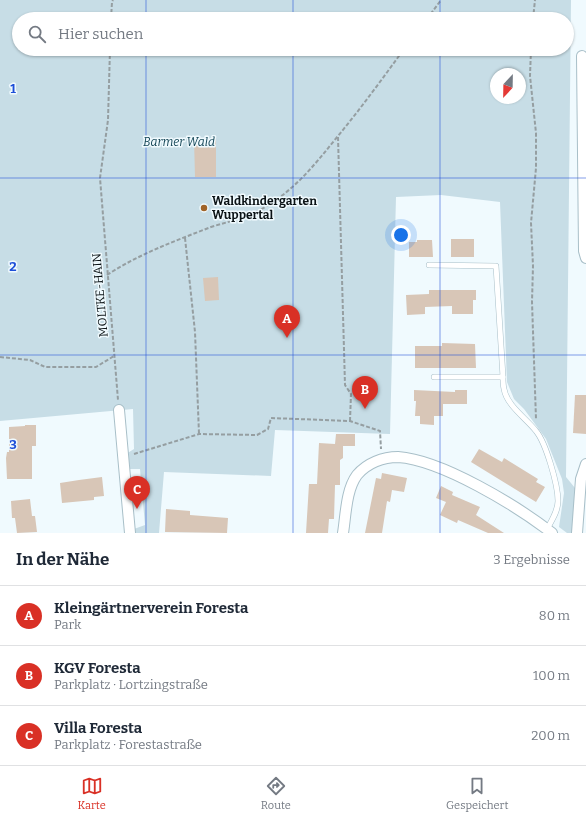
<!DOCTYPE html>
<html lang="de">
<head>
<meta charset="utf-8">
<style>
  body { margin:0; font-family:Bitter,serif; background:#f6f6f7; color:#1f2937 }
  .compass { position:absolute; left:490px; top:68px; width:36px; height:36px; border-radius:50%; background:#fff; box-shadow:0 1px 3px #0004; rotate:202deg }
  .you { position:absolute; left:401px; top:235px; width:14px; height:14px; margin:-10px; border:3px solid #fff; border-radius:50%; background:#1a73e8; box-shadow:0 0 0 6px #1a73e833 }
  .badge { display:grid; place-items:center; width:26px; height:26px; border-radius:50%; background:#d93025; color:#fff; font-size:13px; font-weight:700 }
  .pin { position:absolute; translate:-50% -33px; filter:drop-shadow(0 1px 2px #0008) }
  .pin::after { content:''; position:absolute; top:21px; width:14px; height:12px; background:inherit; clip-path:polygon(0 0,100% 0,50% 100%) }
  .list { margin:0; padding:0; list-style:none }
  h2 { display:flex; justify-content:space-between; align-items:center; height:52px; margin:0; padding:0 16px; font-size:17px }
  h2 small { font-size:13px; font-weight:400; color:#747a83 }
  .list li { display:grid; grid-template-columns:26px 1fr auto; gap:12px; align-items:center; box-sizing:border-box; height:60px; padding:0 16px; border-top:1px solid #e0e1e3 }
  .list b { display:block; font-size:15px; white-space:nowrap }
  .list p { margin:0; font-size:13px; white-space:nowrap; color:#747a83 }
  .list em { font-size:13px; font-style:normal; color:#747a83 }
  .icon { flex:none; width:22px; height:22px; fill:none; stroke:currentColor; stroke-width:2; stroke-linecap:round; stroke-linejoin:round }
  .map { position:relative; flex:none; width:586px; height:533px; overflow:hidden }
  .search { position:absolute; background:#fff; box-shadow:0 1px 3px #0004; left:12px; right:12px; top:12px; height:44px; display:flex; align-items:center; gap:10px; box-sizing:border-box; padding:0 14px; border-radius:22px; color:#747a83; font-size:15px }
  .sheet { height:232px; background:#fff }
  nav { display:flex; justify-content:space-around; align-items:center; box-sizing:border-box; height:56px; border-top:1px solid #e0e1e3; background:#fff; font-size:11px; color:#747a83 }
  nav a { display:grid; justify-items:center; gap:2px }
  nav .on { color:#d93025 }
  .map>svg:first-child { display:block }
  .green { fill:#c7dde6; fill-rule:evenodd }
  .building { fill:#d8c6b7 }
  .lines { fill:none; stroke-linecap:round; stroke-linejoin:round }
  .service-casing { stroke:#a8bfc8; stroke-width:6 }
  .minor-casing { stroke:#a8bfc8; stroke-width:12 }
  .path { stroke:#959ea1; stroke-width:2; stroke-dasharray:4 2; stroke-linecap:butt }
  .service { stroke:#fff; stroke-width:5 }
  .minor { stroke:#fff; stroke-width:10 }
  .grid { fill:none; stroke:#1d4ed8; stroke-width:1; stroke-opacity:0.55 }
  .poi-dot { fill:#a06327; stroke:#f0fafe; stroke-width:1.5 }
  .labels { text-anchor:middle; stroke-width:3; stroke-linejoin:round; paint-order:stroke }
  .park-label { font-size:12px; font-style:italic; fill:#154657; stroke:#f0fafe }
  .poi-label { font-size:12px; font-weight:bold; fill:#0b1316; stroke:#f0fafe; text-anchor:start }
  .street-label { font-size:12px; fill:#0b1316; stroke:#f0fafe }
  .grid-label { font-size:13px; text-anchor:middle; font-weight:bold; fill:#1d4ed8; stroke:#f0fafe; stroke-width:3; stroke-linejoin:round; paint-order:stroke }
</style>
</head>
<body>
<div class="map">
<svg width="586" height="533" viewBox="0 0 586 533">
  <rect width="100%" height="100%" fill="#f0fafe"/>
  <path class="green" d="M 0,0 L 571,0 L 566,477 L 575,488 L 573,533 L 567,533 L 559,527 L 564,493 L 562,479 L 546,439 L 524,409 L 514,399 L 507,382 L 500,202 L 441,195 L 396,197 L 390,434 L 275,430 L 271,476 L 164,472 L 159,533 L 134,533 L 134,529 L 145,525 L 140,469 L 128,469 L 126,454 L 134,449 L 133,409 L 0,421 ZM 19,19 L 567,19 L 567,49 L 19,49 ZM 496,74 L 520,74 L 520,98 L 496,98 Z"/>
  <g class="building">
    <polygon points="194,139 216,139 216,177 195,177"/>
    <rect x="451" y="239" width="23" height="18"/>
    <polygon points="417,240 432,240 433,257 409,257 409,242 417,242"/>
    <polygon points="218,277 219,300 205,301 203,278"/>
    <polygon points="429,290 476,290 476,300 473,300 473,314 452,314 452,306 425,307 425,314 407,315 406,295 429,294"/>
    <polygon points="442,343 475,344 476,368 415,368 415,346 442,346"/>
    <polygon points="414,390 455,392 455,390 467,390 467,404 443,404 443,416 434,416 434,425 420,424 420,416 415,416 416,401 414,401"/>
    <polygon points="575,395 586,395 586,434 573,433"/>
    <polygon points="25,425 36,425 36,446 32,446 32,479 7,479 6,458 7,452 9,452 9,427 25,426"/>
    <polygon points="336,434 355,434 355,446 343,446 343,458 340,460 340,485 335,485 334,519 329,519 328,533 306,533 309,484 317,484 319,443 335,444"/>
    <polygon points="479,449 502,462 504,458 538,479 536,482 545,487 536,502 471,462"/>
    <polygon points="382,473 407,478 404,492 392,490 390,502 387,501 382,533 365,533 376,478 381,479"/>
    <polygon points="102,477 104,496 94,497 94,500 62,503 60,483 79,480"/>
    <polygon points="441,486 453,492 452,495 480,507 476,515 504,533 488,533 458,520 457,523 440,515 446,502 436,498"/>
    <polygon points="30,499 32,516 35,516 37,532 17,533 15,518 12,518 11,501"/>
    <polygon points="166,509 190,511 190,515 228,518 227,533 165,532"/>
  </g>
  <g class="lines">
    <defs>
      <g id="service">
        <polyline points="429,265 496,266 503,377"/>
        <path d="M 434,377 L 503,377 C 503,381 503,385 504,389 C 507,406 526,418 536,431 C 546,443 558,485 558,501 C 558,511 552,520 547,529"/>
      </g>
      <g id="minor">
        <polyline points="582,56 584,251 586,258"/>
        <polyline points="119,410 130,533"/>
        <path d="M 343,533 C 346,514 346,490 357,475 C 367,463 383,457 398,457 C 442,460 517,506 552,533"/>
        <polyline points="577,533 581,479 586,464"/>
      </g>
    </defs>
    <use href="#service" class="service-casing"/>
    <use href="#minor" class="minor-casing"/>
    <g class="path">
      <polyline points="111,19 112,2 113,0"/>
      <polyline points="427,19 441,0"/>
      <polyline points="533,19 535,0"/>
      <polyline points="110,49 108,120 100,178 118,400"/>
      <polyline points="531,49 530,76 536,133 536,168 531,223 533,266 532,302 536,419"/>
      <polyline points="338,137 345,385 351,394 350,421"/>
      <polyline points="185,238 195,332 199,434"/>
      <path d="M 107,275 C 139,254 175,241 211,227 C 230,221 247,218 265,207 C 297,188 315,164 338,136 C 361,108 383,78 404,49"/>
      <polyline points="0,357 30,360 45,367 96,367 114,356"/>
      <polyline points="134,454 199,434 257,435 268,429 271,418 350,421 380,431 381,449"/>
    </g>
    <use href="#service" class="service"/>
    <use href="#minor" class="minor"/>
  </g>
  <path class="grid" d="M 146,0 L 146,19M 293,0 L 293,19M 440,0 L 440,19M 146,49 L 146,533M 293,49 L 293,533M 440,49 L 440,533M 0,178 L 586,178M 0,355 L 586,355"/>
  <circle class="poi-dot" cx="204" cy="208" r="4"/>
  <g class="labels">
    <g class="park-label">
      <text x="179" y="146">Barmer Wald</text>
    </g>
    <g class="poi-label">
      <text x="212" y="205">Waldkindergarten<tspan x="212" dy="14">Wuppertal</tspan></text>
    </g>
    <g class="street-label">
      <text transform="translate(100 295) rotate(-95)" y="4">MOLTKE-HAIN</text>
    </g>
  </g>
  <g class="grid-label">
    <text x="13" y="93">1</text>
    <text x="13" y="271">2</text>
    <text x="13" y="449">3</text>
  </g>
</svg>
<svg class="compass" viewBox="-18 -18 36 36"><path d="M0-13l5 13h-10z" fill="#e53935"/><path d="M0 13l5-13h-10z" fill="#747a83"/></svg>
<div class="you"></div>
<div class="pin badge" style="left:287px;top:338px">A</div>
<div class="pin badge" style="left:365px;top:409px">B</div>
<div class="pin badge" style="left:137px;top:509px">C</div>
<div class="search"><svg class="icon" aria-label="search" viewBox="0 0 24 24"><circle cx="10" cy="10" r="6"/><path d="M15 15l6 6"/></svg>Hier suchen</div>
</div>
<section class="sheet">
<h2>In der Nähe<small>3 Ergebnisse</small></h2>
<ul class="list">
<li><span class="badge">A</span><div><b>Kleingärtnerverein Foresta</b><p>Park</p></div><em>80 m</em></li>
<li><span class="badge">B</span><div><b>KGV Foresta</b><p>Parkplatz · Lortzingstraße</p></div><em>100 m</em></li>
<li><span class="badge">C</span><div><b>Villa Foresta</b><p>Parkplatz · Forestastraße</p></div><em>200 m</em></li>
</ul>
</section>
<nav>
<a class="on"><svg class="icon" aria-label="map" viewBox="0 0 24 24"><path d="M3 6l6-2 6 2 6-2v14l-6 2-6-2-6 2zM9 4v14M15 6v14"/></svg>Karte</a>
<a><svg class="icon" aria-label="directions" viewBox="0 0 24 24"><path d="M12 3l9 9-9 9-9-9zM9 14v-3h6M13 9l2 2-2 2"/></svg>Route</a>
<a><svg class="icon" aria-label="saved" viewBox="0 0 24 24"><path d="M7 4h10v16l-5-4-5 4z"/></svg>Gespeichert</a>
</nav>
</body>
</html>
